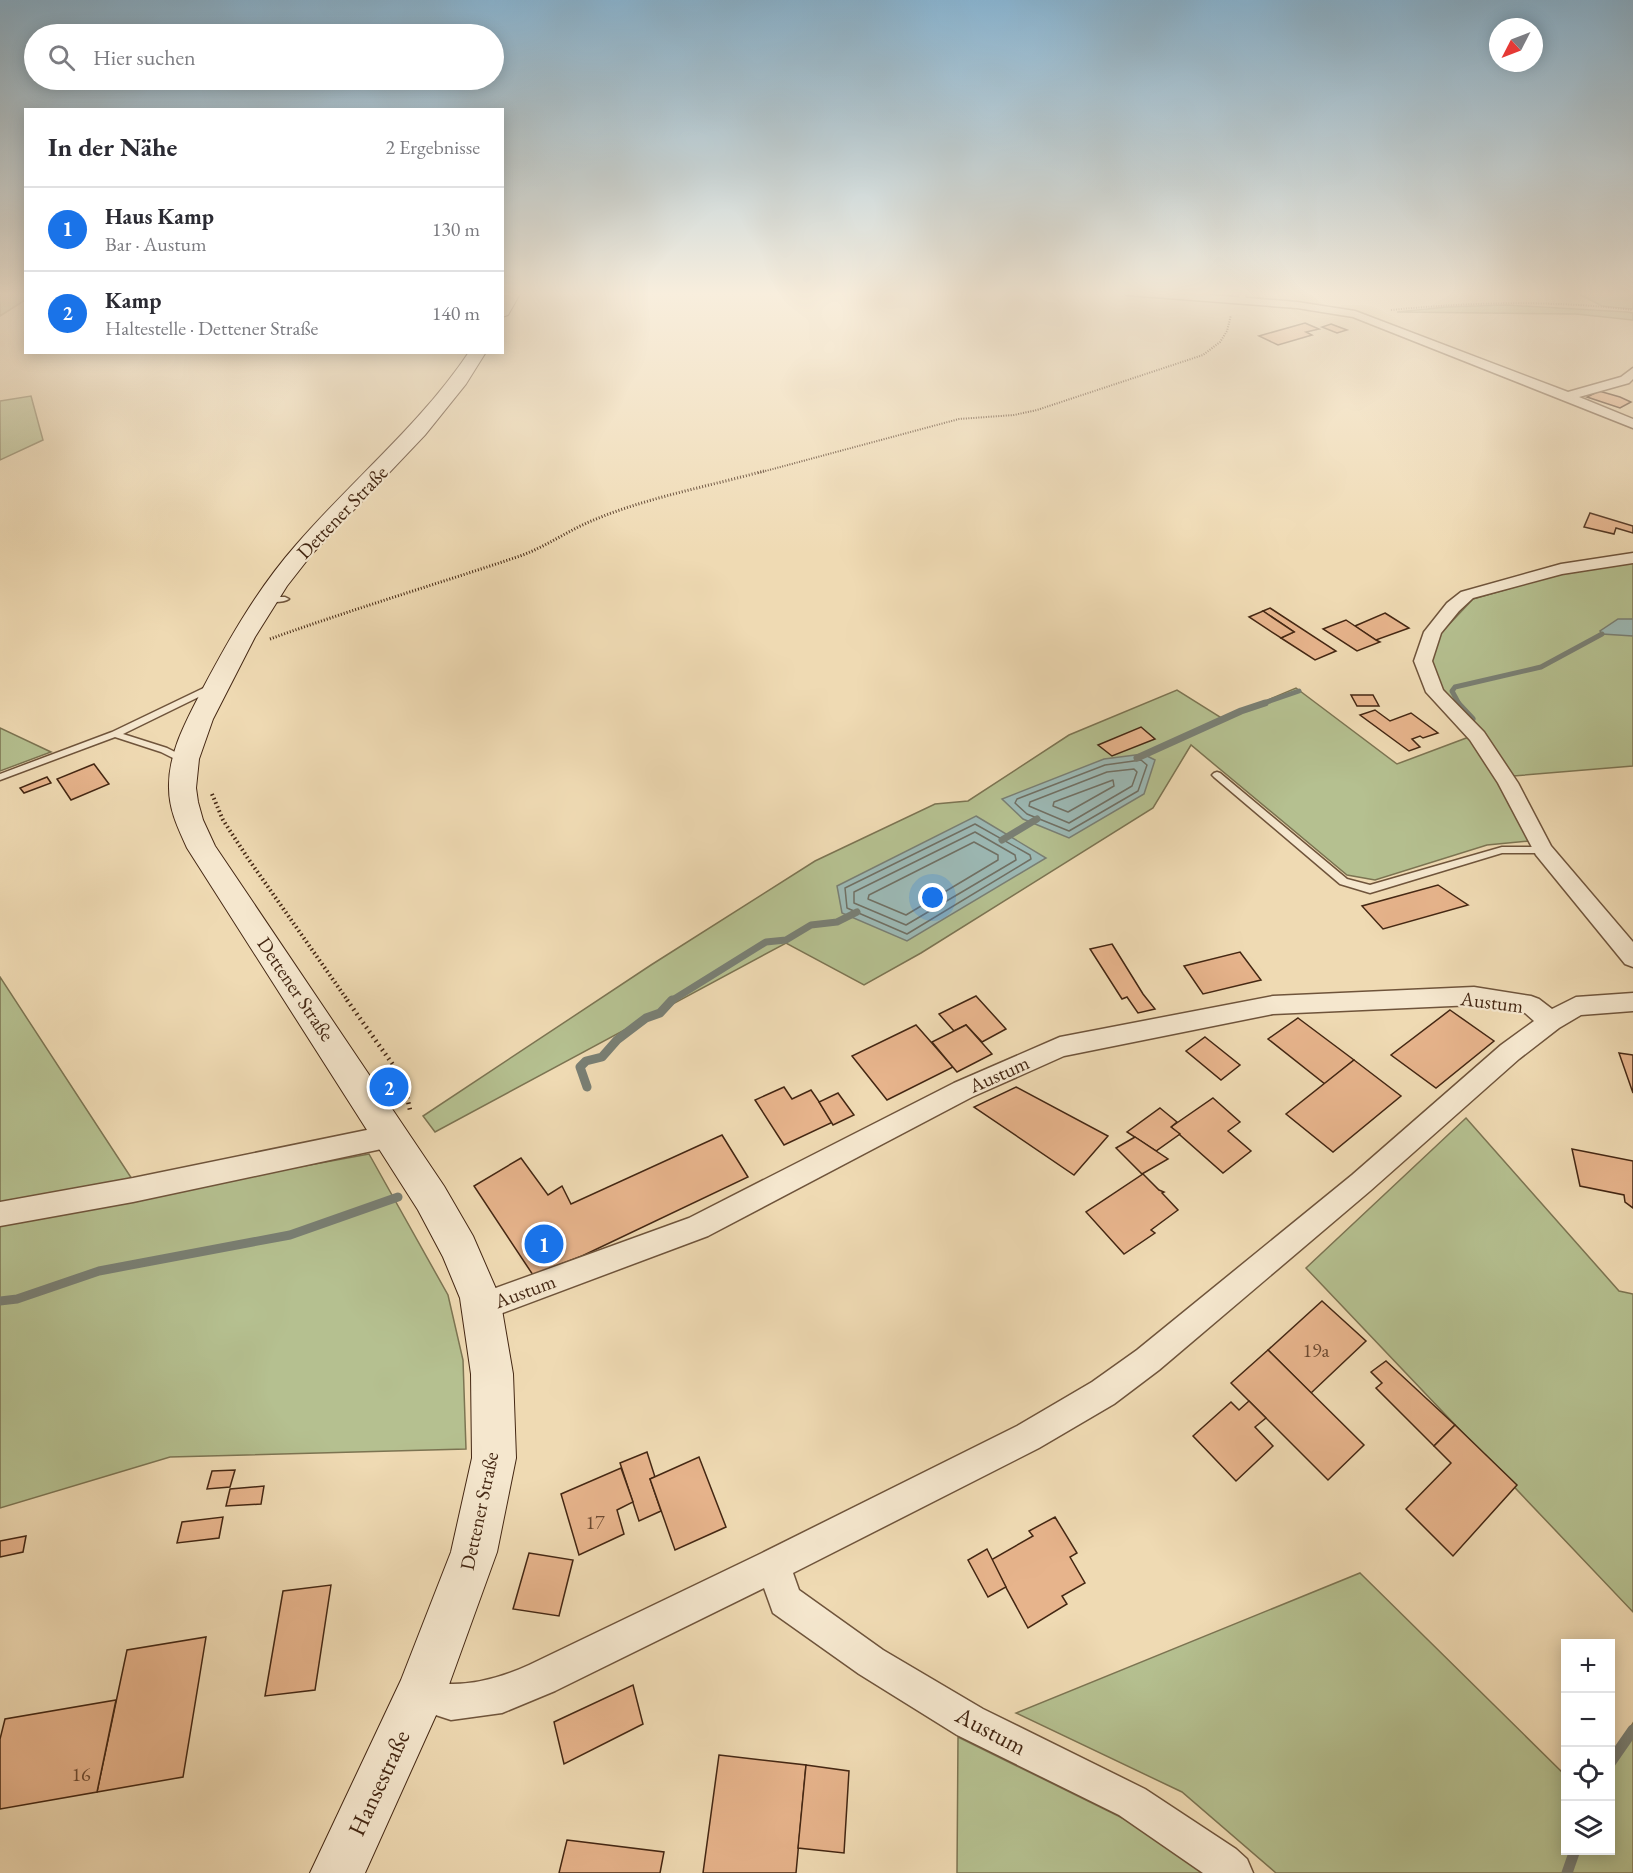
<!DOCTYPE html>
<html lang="de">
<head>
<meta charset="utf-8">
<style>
  body { margin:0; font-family:"EB Garamond",serif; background:#f7f7f7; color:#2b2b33 }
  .controls { position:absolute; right:18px; bottom:18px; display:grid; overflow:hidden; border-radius:0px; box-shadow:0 3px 15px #0003 }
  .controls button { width:54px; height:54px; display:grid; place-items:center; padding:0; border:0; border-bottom:2px solid #e1e1e2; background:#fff; color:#2b2b33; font:30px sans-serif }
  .compass { position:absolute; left:1489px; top:18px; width:54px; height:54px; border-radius:50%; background:#fff; box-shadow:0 3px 15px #0003; rotate:228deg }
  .you { position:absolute; left:933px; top:898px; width:21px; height:21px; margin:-15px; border:4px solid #fff; border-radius:50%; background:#1a73e8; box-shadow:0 0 0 9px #1a73e833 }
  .badge { display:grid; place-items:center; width:39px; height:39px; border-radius:50%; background:#1a73e8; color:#fff; font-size:20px; font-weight:700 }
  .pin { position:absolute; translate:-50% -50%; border:3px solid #fff; box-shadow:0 2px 6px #0006 }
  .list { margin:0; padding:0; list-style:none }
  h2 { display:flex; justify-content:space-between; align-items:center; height:78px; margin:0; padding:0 24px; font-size:26px }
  h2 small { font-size:20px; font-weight:400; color:#7c7c81 }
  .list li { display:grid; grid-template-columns:39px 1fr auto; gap:18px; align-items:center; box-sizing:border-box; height:84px; padding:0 24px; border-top:2px solid #e1e1e2 }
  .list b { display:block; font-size:22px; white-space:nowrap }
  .list p { margin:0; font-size:20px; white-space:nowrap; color:#7c7c81 }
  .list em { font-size:20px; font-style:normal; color:#7c7c81 }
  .icon { flex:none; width:33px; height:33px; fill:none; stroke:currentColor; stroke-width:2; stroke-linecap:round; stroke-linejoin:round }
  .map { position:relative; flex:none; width:1633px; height:1873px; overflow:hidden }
  .search { position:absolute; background:#fff; box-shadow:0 3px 15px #0003; left:24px; top:24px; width:480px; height:66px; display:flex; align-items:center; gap:15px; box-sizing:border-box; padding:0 21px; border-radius:33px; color:#7c7c81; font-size:22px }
  .panel { position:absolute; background:#fff; box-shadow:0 3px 15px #0003; left:24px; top:108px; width:480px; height:246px; border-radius:0px }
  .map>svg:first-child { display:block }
  .green { fill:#b5c090; stroke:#7c7452; stroke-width:1.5 }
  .water { fill:#9cb9b5; stroke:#797f74; stroke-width:1.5 }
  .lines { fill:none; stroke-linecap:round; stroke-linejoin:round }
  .shore { stroke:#707064; stroke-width:1.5 }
  .stream-far3 { stroke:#797f74; stroke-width:5 }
  .stream-far2 { stroke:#797f74; stroke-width:7 }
  .stream-far1 { stroke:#797f74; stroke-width:9 }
  .stream { stroke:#797f74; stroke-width:11 }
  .building { fill:#e7b48c; stroke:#442713; stroke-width:1.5 }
  .lane-casing { stroke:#6f543b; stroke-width:3 }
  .street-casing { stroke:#6f543b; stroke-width:3 }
  .secondary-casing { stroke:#442713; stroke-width:2 }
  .path-far3 { stroke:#442713; stroke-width:2; stroke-dasharray:1 1.5; stroke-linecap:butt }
  .path-far2 { stroke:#442713; stroke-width:3; stroke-dasharray:1 2; stroke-linecap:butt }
  .path-far1 { stroke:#442713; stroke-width:4; stroke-dasharray:1.5 3; stroke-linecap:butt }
  .path { stroke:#442713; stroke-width:4.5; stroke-dasharray:1.5 4; stroke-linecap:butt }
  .lane { fill:#f5e7ce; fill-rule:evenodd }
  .street { fill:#f5e7ce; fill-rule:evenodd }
  .secondary { fill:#f5e7ce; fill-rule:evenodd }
  .labels { text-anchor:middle; stroke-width:4.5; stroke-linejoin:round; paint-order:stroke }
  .street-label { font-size:20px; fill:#442713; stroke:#f5e7ce }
  .near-number-label { font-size:20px; fill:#6d4a31 }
  .near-street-label { font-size:24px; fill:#442713; stroke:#f5e7ce }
</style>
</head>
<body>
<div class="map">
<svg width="1633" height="1873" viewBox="0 0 1633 1873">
  <rect width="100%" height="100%" fill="#efdab3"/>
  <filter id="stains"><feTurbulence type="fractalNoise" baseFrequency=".00333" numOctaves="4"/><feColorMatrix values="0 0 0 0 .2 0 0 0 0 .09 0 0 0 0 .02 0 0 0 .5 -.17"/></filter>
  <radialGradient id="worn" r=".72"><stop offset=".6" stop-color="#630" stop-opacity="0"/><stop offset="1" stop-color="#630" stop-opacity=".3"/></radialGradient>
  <g class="green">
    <polygon points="4,292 25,292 25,300 0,316 0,295"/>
    <polygon points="1575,292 1633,292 1633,309 1602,306"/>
    <polygon points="1505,305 1627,312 1633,313 1633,320 1576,314 1397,312 1447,307"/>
    <polygon points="31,396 43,440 0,460 0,401"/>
    <polygon points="1633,562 1633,766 1513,776 1442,688 1432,661 1439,635 1473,599 1563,573"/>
    <polygon points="1296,688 1397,764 1469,737 1498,781 1529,841 1487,845 1375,880 1347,875 1191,745 1153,808 921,953 864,985 786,943 435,1132 423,1116 651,965 815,861 935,804 968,801 1069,735 1177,690 1223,719"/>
    <polygon points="0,728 51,752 0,771"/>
    <polygon points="0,977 132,1179 0,1203"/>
    <polygon points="1466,1118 1619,1291 1633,1294 1633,1612 1306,1268"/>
    <polygon points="369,1154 448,1295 463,1360 466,1449 170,1457 0,1508 0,1222"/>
    <polygon points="1360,1573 1565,1775 1566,1850 1610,1850 1611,1760 1633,1723 1633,1873 1276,1873 1182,1792 1016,1713"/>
    <polygon points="958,1737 1165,1839 1202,1873 957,1873"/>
  </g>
  <g class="water">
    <polygon points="1618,619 1633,619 1633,636 1602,634 1600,631"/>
    <polygon points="1143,754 1155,760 1144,794 1069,838 1023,819 1002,799 1104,759"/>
    <polygon points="976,816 1046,858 907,941 842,913 837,886"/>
  </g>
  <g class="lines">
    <g class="shore">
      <polygon points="1141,760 1147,765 1138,791 1069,831 1027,814 1015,803 1017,799 1105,765"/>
      <polygon points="1134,769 1137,772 1132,786 1069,823 1029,806 1030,802 1107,772"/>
      <polygon points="1113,780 1114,786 1068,812 1053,806 1054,802"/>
      <polygon points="975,824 1030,855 1031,859 907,934 847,908 845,888"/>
      <polygon points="975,832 1015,855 1016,860 906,925 854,903 854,892"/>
      <polygon points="974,842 998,855 998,860 906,915 868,899 869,895"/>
    </g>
    <g class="stream-far3">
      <polyline points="1261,704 1299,691"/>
      <polyline points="1459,704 1452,691 1455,687 1541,667 1602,634"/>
    </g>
    <g class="stream-far2">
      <polyline points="1457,703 1472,719"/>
      <polyline points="1137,758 1241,711 1265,703"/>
      <polyline points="1002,840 1037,819"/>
      <polyline points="671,1001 766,942 786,940 811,925 837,922 857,912"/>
    </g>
    <g class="stream-far1">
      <polyline points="587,1087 580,1067 586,1061 602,1057 617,1040 646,1018 660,1013 672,1000"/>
      <polyline points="0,1301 17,1299 99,1271 290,1235 398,1197"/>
    </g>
    <g class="stream">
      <polyline points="1610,1763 1633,1730"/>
      <polyline points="1567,1873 1575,1850"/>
    </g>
  </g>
  <g class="building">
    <polygon points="1305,323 1319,329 1306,332 1312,335 1278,345 1259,336"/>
    <polygon points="1331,324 1347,330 1337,333 1322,327"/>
    <polygon points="1599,391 1620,397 1631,402 1620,408 1587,397"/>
    <polygon points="1590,513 1633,526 1633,533 1616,528 1614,534 1584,527"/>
    <polygon points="1270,608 1336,651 1315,660 1281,638 1294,632 1263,611"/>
    <polygon points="1263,611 1294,632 1281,638 1249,617"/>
    <polygon points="1385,613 1409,628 1376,640 1355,626"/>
    <polygon points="1346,620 1376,640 1380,642 1357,651 1323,629"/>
    <polygon points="1351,695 1373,695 1379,706 1357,706"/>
    <polygon points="1375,710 1390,721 1411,713 1438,733 1423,738 1420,736 1412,739 1420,747 1409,751 1360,715"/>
    <polygon points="1141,727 1155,739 1112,756 1098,745"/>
    <polygon points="94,764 109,784 71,800 57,779"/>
    <polygon points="47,777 51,783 24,793 20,788"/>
    <polygon points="1438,885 1468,905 1383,929 1362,906"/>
    <polygon points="1112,944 1143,994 1155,1009 1138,1013 1127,997 1122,999 1090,949"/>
    <polygon points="1240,952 1261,980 1203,994 1184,966"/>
    <polygon points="976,996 1006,1029 982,1042 966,1025 954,1031 939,1014"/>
    <polygon points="1450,1010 1494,1041 1436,1088 1391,1055"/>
    <polygon points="1298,1018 1354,1060 1325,1084 1268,1039"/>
    <polygon points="916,1025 953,1067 887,1100 852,1056"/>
    <polygon points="966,1025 992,1054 957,1072 932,1042"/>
    <polygon points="1205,1037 1240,1065 1221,1080 1186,1051"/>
    <polygon points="1619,1053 1633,1055 1633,1093"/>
    <polygon points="1354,1060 1401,1096 1333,1152 1286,1114"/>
    <polygon points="784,1087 792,1099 811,1090 833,1122 784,1145 755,1100"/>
    <polygon points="1016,1087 1108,1136 1074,1175 974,1107"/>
    <polygon points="838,1093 854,1115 833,1125 819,1102"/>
    <polygon points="1213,1098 1240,1122 1228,1131 1251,1151 1223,1173 1171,1127"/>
    <polygon points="1160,1108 1177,1122 1171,1127 1180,1134 1156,1151 1127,1132"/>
    <polygon points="722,1135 748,1177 582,1256 533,1275 474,1186 521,1158 548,1195 562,1186 571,1204"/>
    <polygon points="1135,1137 1168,1159 1142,1174 1116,1148"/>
    <polygon points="1572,1149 1633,1161 1633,1208 1625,1202 1624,1195 1580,1186"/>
    <polygon points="1143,1174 1159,1190 1164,1192 1162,1193 1178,1210 1151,1230 1155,1233 1124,1254 1086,1212"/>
    <polygon points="1322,1301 1366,1341 1311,1393 1268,1350"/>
    <polygon points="1268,1350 1364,1445 1328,1480 1231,1383"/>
    <polygon points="1386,1361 1455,1425 1434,1446 1376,1388 1382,1383 1371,1372"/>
    <polygon points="1249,1401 1266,1418 1255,1427 1273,1446 1236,1481 1193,1436 1231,1402 1239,1410"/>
    <polygon points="1455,1425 1517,1485 1453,1556 1406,1509 1451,1463 1434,1446"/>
    <polygon points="647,1452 655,1477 650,1479 661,1511 639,1521 620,1463"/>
    <polygon points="699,1457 726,1527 675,1550 650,1479"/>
    <polygon points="621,1468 633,1502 617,1510 624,1534 579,1555 561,1494"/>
    <polygon points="235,1470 230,1487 207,1489 212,1471"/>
    <polygon points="264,1486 261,1504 226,1506 230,1489"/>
    <polygon points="223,1517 219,1538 177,1543 182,1522"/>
    <polygon points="1055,1517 1077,1553 1070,1557 1085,1583 1062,1596 1067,1604 1028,1628 991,1560 1033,1536 1029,1531"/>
    <polygon points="26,1536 23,1552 0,1557 0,1541"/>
    <polygon points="987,1549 1006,1587 988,1597 968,1560"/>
    <polygon points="529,1553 573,1560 559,1616 513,1609"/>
    <polygon points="331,1585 315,1690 265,1696 283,1591"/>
    <polygon points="206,1637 183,1777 97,1792 127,1650"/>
    <polygon points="633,1685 643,1724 564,1764 554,1722"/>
    <polygon points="116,1700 97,1792 0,1809 0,1739 5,1719"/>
    <polygon points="719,1755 806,1765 796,1873 703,1873"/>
    <polygon points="806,1765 849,1771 844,1853 798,1848"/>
    <polygon points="567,1840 664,1852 660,1873 559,1873"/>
  </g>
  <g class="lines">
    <defs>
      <g id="lane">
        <polygon points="1242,292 1247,292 1245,295 1246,300 1243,302 1240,300 1239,295"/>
        <path d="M 263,597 L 285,597 L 289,599 C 283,603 268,603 262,599 Z"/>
        <polygon points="212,684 215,685 215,689 123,734 167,748 187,758 189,760 187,762 181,762 161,752 115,737 0,780 0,774 112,732"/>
        <polygon points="1217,772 1220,773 1347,879 1370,885 1502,847 1543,847 1548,850 1543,853 1502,853 1370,893 1340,884 1214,777 1212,775 1214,773"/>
      </g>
      <g id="street">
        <polygon points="1122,292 1173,292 1297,302 1355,311 1568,392 1621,377 1633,368 1633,379 1629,383 1579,397 1633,419 1633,428 1353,317 1297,308 1127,295"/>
        <polygon points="1633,553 1633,563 1562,574 1473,598 1459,611 1441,633 1432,661 1443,690 1484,732 1518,783 1551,846 1633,942 1633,967 1625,964 1536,855 1498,783 1470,740 1426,692 1414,661 1424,632 1447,603 1461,592 1561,564"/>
        <path d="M 1474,987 L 1531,996 L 1539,999 L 1552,1009 L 1576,997 L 1633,993 L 1633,1011 L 1581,1015 L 1559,1028 L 1519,1059 L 1370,1191 L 1159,1370 L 1114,1404 L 1039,1448 L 793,1573 L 799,1590 L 883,1650 L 983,1709 L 1145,1789 L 1236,1849 L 1247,1859 L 1253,1873 L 1203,1873 L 1119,1815 L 957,1735 L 859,1674 L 773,1613 L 764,1588 L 555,1691 L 502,1713 L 451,1720 L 408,1706 L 403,1693 L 408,1680 C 432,1670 432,1684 453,1684 C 479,1684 505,1676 529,1665 L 762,1553 L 1017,1426 L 1092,1382 L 1137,1350 L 1352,1175 L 1501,1045 L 1534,1021 L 1525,1013 L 1474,1005 L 1273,1014 L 1064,1056 L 972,1097 L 708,1236 L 481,1321 L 471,1317 L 466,1307 L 471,1297 L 689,1218 L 954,1083 L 1060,1037 L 1273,996 Z"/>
        <polygon points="391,1125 400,1128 404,1136 400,1144 391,1147 133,1202 0,1226 0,1202 133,1178"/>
      </g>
      <g id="secondary">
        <polygon points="505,292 521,292 508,315 502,317 502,297"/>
        <path d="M 469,352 L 486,352 L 466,384 L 425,435 L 312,554 L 287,586 L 255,637 L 213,719 L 199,759 L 196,788 L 198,802 L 203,820 L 215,846 L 444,1186 L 473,1236 L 500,1298 L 513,1374 L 516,1458 L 497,1552 L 446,1693 L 365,1873 L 310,1873 L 401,1680 L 451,1552 L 472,1458 L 471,1374 L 460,1298 L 443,1257 L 418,1210 L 187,848 C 178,828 169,810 169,788 C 168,752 187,720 202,690 C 229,639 258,588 296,545 C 353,479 420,425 469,352 Z"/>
      </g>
    </defs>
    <use href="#lane" class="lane-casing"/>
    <use href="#street" class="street-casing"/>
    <use href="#secondary" class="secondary-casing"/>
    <g class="path-far3">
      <path d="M 1391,310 C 1472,302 1552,300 1633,310"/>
      <polyline points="758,473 959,419 1014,415 1037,410 1203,355 1220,342 1227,331 1231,315"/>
    </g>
    <path class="path-far2" d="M 270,639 C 353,609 437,584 520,556 C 545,547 566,532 589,522 C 644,498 706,487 764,471"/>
    <polyline class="path-far1" points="212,794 223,820 247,857 348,1001"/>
    <polyline class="path" points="347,1000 403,1079 410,1110"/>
    <use href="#lane" class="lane"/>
    <use href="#street" class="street"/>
    <use href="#secondary" class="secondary"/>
  </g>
  <linearGradient id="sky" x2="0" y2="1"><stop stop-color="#89b6d4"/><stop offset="0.53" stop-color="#f8eedd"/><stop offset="1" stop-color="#f8eedd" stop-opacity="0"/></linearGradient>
  <rect width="1633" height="554" fill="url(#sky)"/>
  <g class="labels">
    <g class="street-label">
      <text transform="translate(342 512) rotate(-46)" y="7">Dettener Straße</text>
      <text transform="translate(296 989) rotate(56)" y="7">Dettener Straße</text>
      <text transform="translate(1492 1002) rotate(7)" y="7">Austum</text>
      <text transform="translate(999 1074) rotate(-24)" y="7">Austum</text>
      <text transform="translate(525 1291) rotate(-20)" y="7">Austum</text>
      <text transform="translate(479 1511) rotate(-78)" y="7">Dettener Straße</text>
    </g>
    <g class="near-number-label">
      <text x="1316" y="1357">19a</text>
      <text x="595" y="1529">17</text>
      <text x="81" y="1781">16</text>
    </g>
    <g class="near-street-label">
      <text transform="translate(991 1731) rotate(28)" y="8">Austum</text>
      <text transform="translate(379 1783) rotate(-65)" y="8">Hansestraße</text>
    </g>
  </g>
  <rect width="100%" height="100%" filter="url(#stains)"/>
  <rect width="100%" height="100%" fill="url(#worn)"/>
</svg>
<div class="controls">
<button>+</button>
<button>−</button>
<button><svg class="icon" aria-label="locate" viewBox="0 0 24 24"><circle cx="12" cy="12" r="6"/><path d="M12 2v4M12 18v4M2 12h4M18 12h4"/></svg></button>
<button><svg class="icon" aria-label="layers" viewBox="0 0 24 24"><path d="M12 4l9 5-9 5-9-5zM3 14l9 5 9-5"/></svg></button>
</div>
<svg class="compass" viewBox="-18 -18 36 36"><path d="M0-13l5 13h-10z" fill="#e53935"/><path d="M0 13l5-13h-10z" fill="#7c7c81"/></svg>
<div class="you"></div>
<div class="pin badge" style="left:544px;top:1244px">1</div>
<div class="pin badge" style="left:389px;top:1087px">2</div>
<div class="search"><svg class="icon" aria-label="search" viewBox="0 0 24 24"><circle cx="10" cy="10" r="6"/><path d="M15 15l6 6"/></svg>Hier suchen</div>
<section class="panel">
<h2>In der Nähe<small>2 Ergebnisse</small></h2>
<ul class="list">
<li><span class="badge">1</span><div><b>Haus Kamp</b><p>Bar · Austum</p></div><em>130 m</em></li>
<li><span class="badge">2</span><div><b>Kamp</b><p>Haltestelle · Dettener Straße</p></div><em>140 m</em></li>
</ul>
</section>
</div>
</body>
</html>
